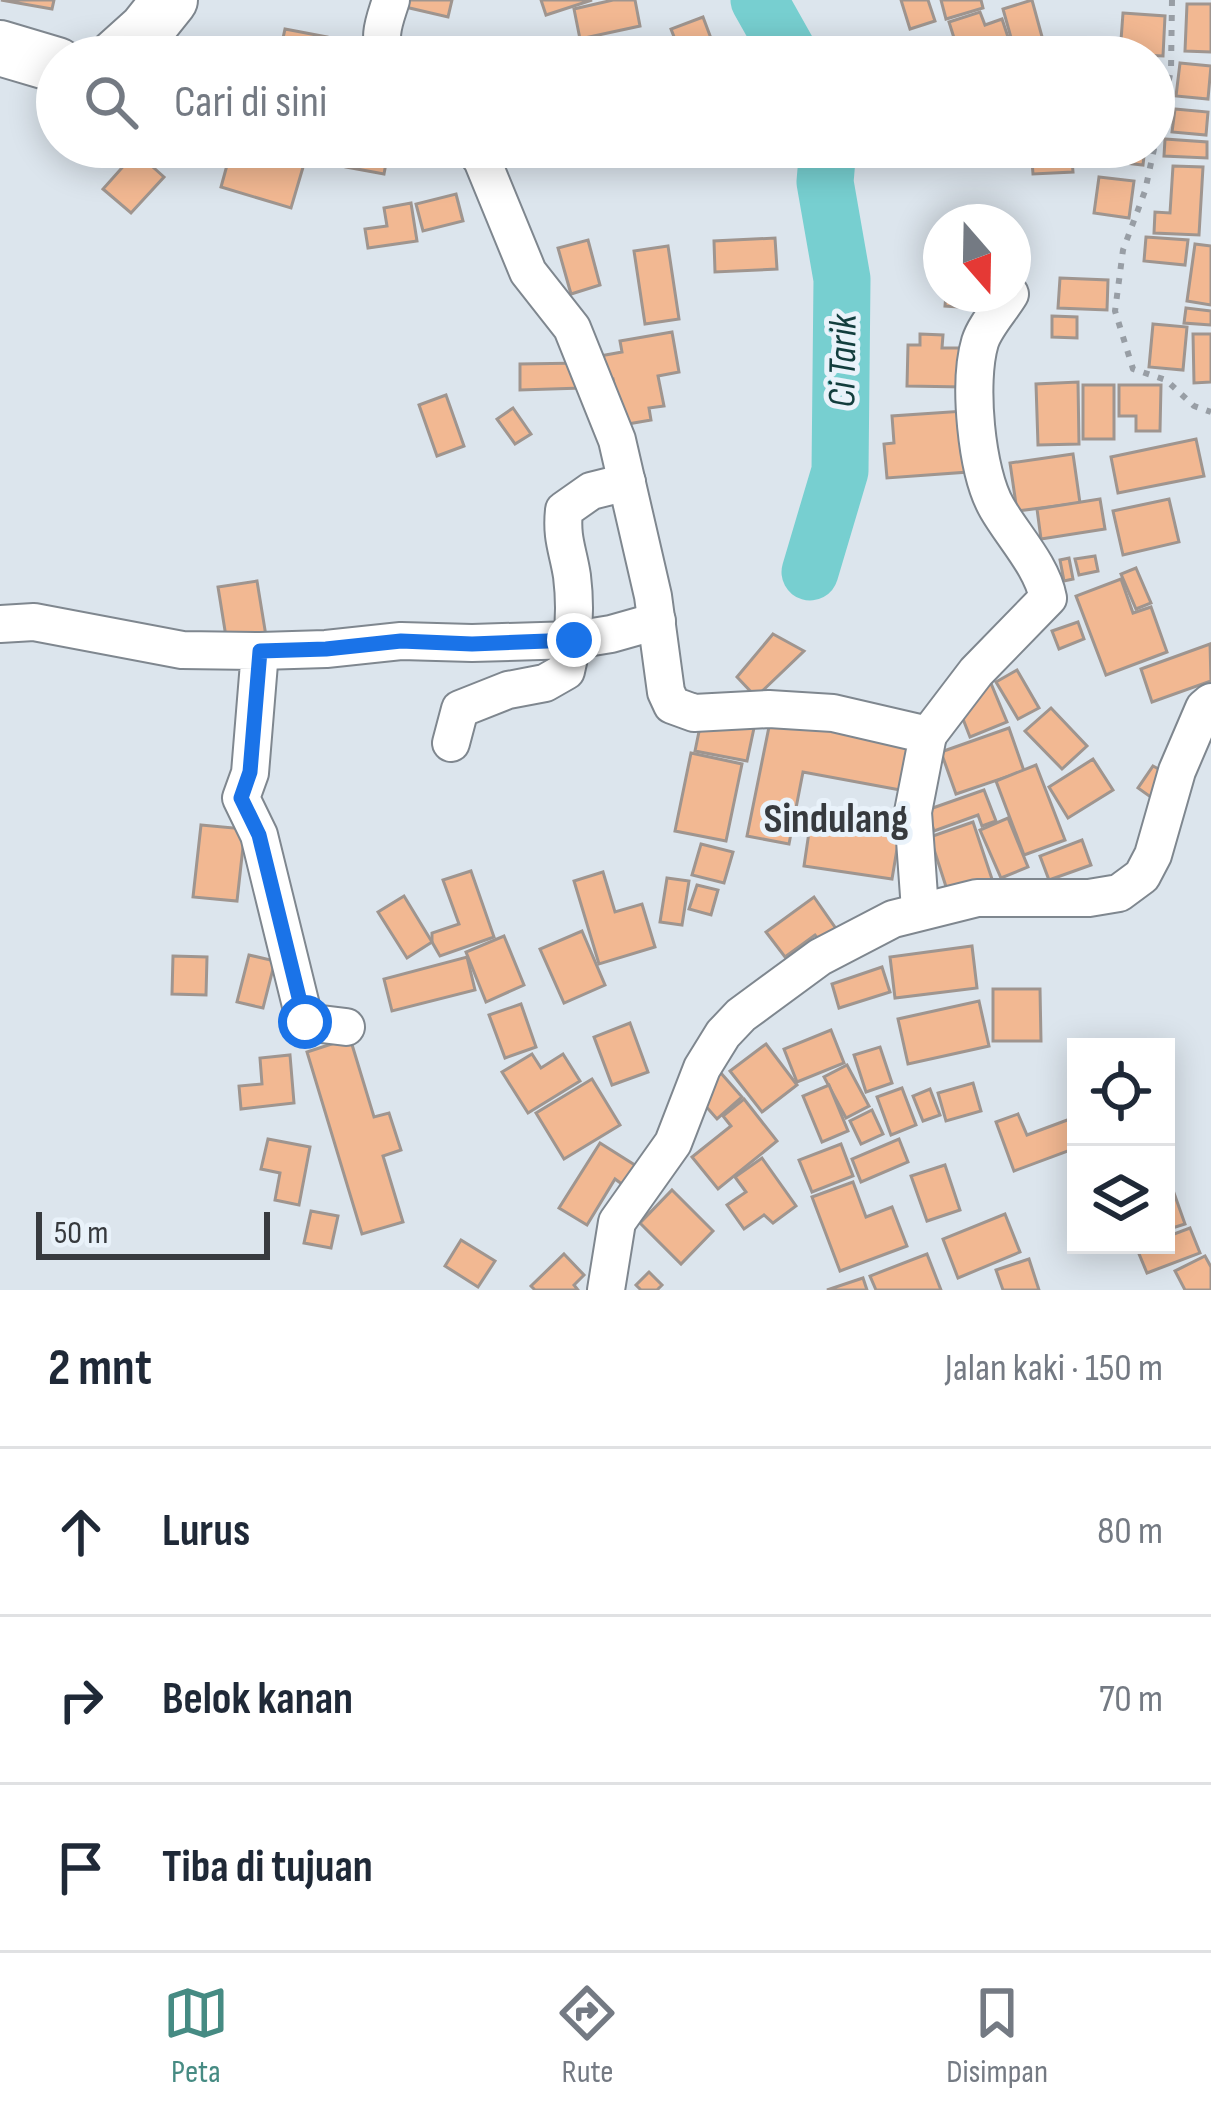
<!DOCTYPE html>
<html lang="id">
<head>
<meta charset="utf-8">
<style>
  body { margin:0; font-family:"Sofia Sans Condensed",sans-serif; background:#f2f2f3; color:#1f2937 }
  .controls { position:absolute; right:36px; bottom:36px; display:grid; overflow:hidden; border-radius:0px; box-shadow:0 6px 30px #0003 }
  .controls button { width:108px; height:108px; display:grid; place-items:center; padding:0; border:0; border-bottom:3px solid #e0e1e3; background:#fff; color:#1f2937; font:60px sans-serif }
  .compass { position:absolute; left:923px; top:204px; width:108px; height:108px; border-radius:50%; background:#fff; box-shadow:0 6px 30px #0003; rotate:160deg }
  .scale { position:absolute; left:36px; bottom:30px; width:234px; box-sizing:border-box; padding-left:12px; border:6px solid #373a3e; border-top:0; font-size:33px; line-height:42px; white-space:nowrap; color:#373a3e; -webkit-text-stroke:9px #e9f2fa; paint-order:stroke }
  .stop { position:absolute; width:36px; height:36px; margin:-27px; border:9px solid #1a73e8; border-radius:50%; background:#fff }
  .stop.end { background:#1a73e8; border-color:#fff; box-shadow:0 3px 12px #0008 }
  .list { margin:0; padding:0; list-style:none }
  h2 { display:flex; justify-content:space-between; align-items:center; height:156px; margin:0; padding:0 48px; font-size:51px }
  h2 small { font-size:39px; font-weight:400; color:#747a83 }
  .list li { display:grid; grid-template-columns:78px 1fr auto; gap:36px; align-items:center; box-sizing:border-box; height:168px; padding:0 48px; border-top:3px solid #e0e1e3 }
  .list b { display:block; font-size:45px; white-space:nowrap }
  .list em { font-size:39px; font-style:normal; color:#747a83 }
  .icon { flex:none; width:66px; height:66px; fill:none; stroke:currentColor; stroke-width:2; stroke-linecap:round; stroke-linejoin:round }
  .map { position:relative; flex:none; width:1211px; height:1290px; overflow:hidden }
  .search { position:absolute; background:#fff; box-shadow:0 6px 30px #0003; left:36px; right:36px; top:36px; height:132px; display:flex; align-items:center; gap:30px; box-sizing:border-box; padding:0 42px; border-radius:66px; color:#747a83; font-size:45px }
  .sheet { height:660px; background:#fff }
  nav { display:flex; justify-content:space-around; align-items:center; box-sizing:border-box; height:168px; border-top:3px solid #e0e1e3; background:#fff; font-size:33px; color:#747a83 }
  nav a { display:grid; justify-items:center; gap:6px }
  nav .on { color:#468b83 }
  .map>svg:first-child { display:block }
  .lines { fill:none; stroke-linecap:round; stroke-linejoin:round }
  .river { stroke:#77cfd0; stroke-width:57 }
  .building { fill:#f2b892; stroke:#9f958f; stroke-width:3 }
  .street-casing { stroke:#7f878f; stroke-width:40 }
  .secondary-casing { stroke:#7f878f; stroke-width:58 }
  .path { stroke:#989ea5; stroke-width:6; stroke-dasharray:6 9; stroke-linecap:butt }
  .street { stroke:#fff; stroke-width:36 }
  .secondary { stroke:#fff; stroke-width:54 }
  .route { stroke:#1a73e8; stroke-width:15 }
  .labels { text-anchor:middle; stroke-width:10; stroke-linejoin:round; paint-order:stroke }
  .water-label { font-size:39px; font-style:italic; fill:#123d3d; stroke:#e9f2fa }
  .quarter-label { font-size:42px; font-weight:bold; fill:#373a3e; stroke:#e9f2fa }
</style>
</head>
<body>
<div class="map">
<svg width="1211" height="1290" viewBox="0 0 1211 1290">
  <rect width="100%" height="100%" fill="#dce5ed"/>
  <g class="lines">
    <g class="river">
      <polyline points="759,0 791,57"/>
      <polyline points="810,572 840,471 842,279 825,182 828,147"/>
    </g>
  </g>
  <g class="building">
    <polygon points="1,0 54,0 52,9"/>
    <polygon points="402,0 452,0 448,17 401,6"/>
    <polygon points="541,0 592,0 546,15"/>
    <polygon points="613,0 635,0 640,26 580,39 574,9"/>
    <polygon points="901,0 928,0 935,21 910,29"/>
    <polygon points="941,0 981,0 983,8 946,19"/>
    <polygon points="1032,0 1044,44 1015,52 1003,9"/>
    <polygon points="1187,4 1211,4 1211,52 1185,51"/>
    <polygon points="980,12 985,25 1002,19 1013,52 996,57 960,57 949,22"/>
    <polygon points="1123,13 1165,16 1163,56 1120,54"/>
    <polygon points="703,17 718,57 682,57 671,29"/>
    <polygon points="285,29 327,37 323,57 280,52"/>
    <polygon points="894,39 904,57 862,57 859,48"/>
    <polygon points="196,40 228,45 226,57 174,57 175,49 193,52"/>
    <polygon points="629,42 632,57 599,57 598,48"/>
    <polygon points="1180,63 1211,66 1208,99 1176,96"/>
    <polygon points="1175,109 1208,112 1206,135 1172,132"/>
    <polygon points="1165,139 1207,142 1207,158 1164,156"/>
    <polygon points="137,147 168,147 168,153 137,152"/>
    <polygon points="232,147 309,147 291,208 221,187"/>
    <polygon points="349,147 389,147 384,174 346,167"/>
    <polygon points="657,147 685,147 687,152 662,161"/>
    <polygon points="1031,147 1071,147 1073,172 1033,174"/>
    <polygon points="1098,147 1145,147 1143,165 1097,160"/>
    <polygon points="136,152 164,177 131,213 103,189"/>
    <polygon points="1173,166 1203,167 1199,235 1154,233 1155,212 1170,213"/>
    <polygon points="1099,177 1134,181 1129,218 1094,213"/>
    <polygon points="456,194 463,221 423,231 416,204"/>
    <polygon points="411,203 417,241 368,248 365,229 387,226 384,208"/>
    <polygon points="1146,237 1188,240 1185,265 1144,261"/>
    <polygon points="775,238 777,269 715,272 714,241"/>
    <polygon points="588,240 600,285 571,294 558,248"/>
    <polygon points="1195,244 1211,246 1211,305 1187,301"/>
    <polygon points="668,246 679,319 645,324 634,251"/>
    <polygon points="1060,278 1108,280 1107,310 1058,308"/>
    <polygon points="946,294 991,294 990,309 945,306"/>
    <polygon points="1186,308 1211,311 1211,325 1184,323"/>
    <polygon points="1052,316 1077,317 1077,338 1052,337"/>
    <polygon points="1153,324 1187,327 1183,370 1149,367"/>
    <polygon points="672,332 679,372 658,376 664,406 649,408 651,420 622,425 613,379 604,381 600,356 622,352 620,341"/>
    <polygon points="920,334 943,335 942,348 965,348 964,387 907,386 908,345 920,345"/>
    <polygon points="1193,334 1211,334 1211,382 1194,383"/>
    <polygon points="582,363 582,388 520,390 520,364"/>
    <polygon points="1078,382 1079,444 1038,445 1036,384"/>
    <rect x="1083" y="385" width="31" height="54"/>
    <polygon points="1119,385 1161,385 1160,431 1136,431 1136,416 1119,416"/>
    <polygon points="446,395 464,446 437,456 419,405"/>
    <polygon points="513,408 531,434 515,444 497,419"/>
    <polygon points="964,411 968,472 887,478 884,444 894,443 892,416"/>
    <polygon points="1196,439 1204,476 1118,493 1111,457"/>
    <polygon points="1073,454 1080,503 1017,511 1010,463"/>
    <polygon points="1100,499 1105,529 1041,539 1037,509"/>
    <polygon points="1169,499 1179,542 1123,555 1113,511"/>
    <polygon points="1095,556 1098,571 1079,575 1075,559"/>
    <polygon points="1069,558 1073,579 1064,581 1060,560"/>
    <polygon points="1136,568 1151,603 1136,609 1121,574"/>
    <polygon points="1121,579 1133,613 1151,607 1167,652 1106,675 1076,596"/>
    <polygon points="257,581 266,636 227,643 218,587"/>
    <polygon points="1078,622 1084,639 1059,649 1052,631"/>
    <polygon points="773,634 804,651 756,697 737,677"/>
    <polygon points="1210,644 1211,681 1152,702 1141,669"/>
    <polygon points="1017,670 1039,708 1018,719 996,682"/>
    <polygon points="990,681 1007,722 970,737 958,706"/>
    <polygon points="1051,708 1087,746 1062,769 1025,731"/>
    <polygon points="702,717 754,728 747,761 695,751"/>
    <polygon points="771,717 921,745 911,792 803,772 789,844 747,836"/>
    <polygon points="1009,728 1024,771 956,794 941,752"/>
    <polygon points="691,753 742,764 726,841 675,831"/>
    <polygon points="1093,759 1113,790 1068,818 1049,787"/>
    <polygon points="1036,765 1065,840 1024,855 996,781"/>
    <polygon points="1153,766 1168,774 1152,798 1138,788"/>
    <polygon points="984,790 996,821 982,826 978,815 934,831 927,810"/>
    <polygon points="812,812 901,825 892,879 804,866"/>
    <polygon points="1008,818 1028,867 1001,878 980,830"/>
    <polygon points="973,822 994,885 950,899 930,837"/>
    <polygon points="201,825 245,829 237,901 193,897"/>
    <polygon points="1082,840 1091,865 1049,880 1040,856"/>
    <polygon points="701,844 733,852 724,883 692,875"/>
    <polygon points="471,871 494,937 440,956 432,942 432,933 459,924 443,880"/>
    <polygon points="603,872 615,912 642,904 655,947 599,964 574,881"/>
    <polygon points="667,878 689,881 682,925 660,922"/>
    <polygon points="697,885 718,890 711,915 689,909"/>
    <polygon points="404,896 432,942 407,958 378,912"/>
    <polygon points="814,897 839,933 823,945 815,935 785,957 766,932"/>
    <polygon points="582,931 605,985 564,1003 540,949"/>
    <polygon points="504,936 524,985 486,1002 466,952"/>
    <polygon points="972,946 977,988 895,998 890,957"/>
    <polygon points="249,955 275,961 263,1008 237,1002"/>
    <polygon points="173,956 207,957 206,995 172,994"/>
    <polygon points="467,957 475,990 392,1011 384,979"/>
    <polygon points="882,967 890,992 839,1008 832,984"/>
    <polygon points="993,989 1040,989 1041,1041 993,1041"/>
    <polygon points="979,1001 989,1046 908,1064 898,1019"/>
    <polygon points="521,1004 536,1047 505,1058 489,1015"/>
    <polygon points="630,1023 648,1072 612,1085 594,1037"/>
    <polygon points="831,1030 844,1063 797,1082 784,1049"/>
    <polygon points="350,1038 374,1117 389,1113 401,1150 383,1156 403,1222 362,1234 307,1052"/>
    <polygon points="766,1044 797,1085 762,1112 730,1071"/>
    <polygon points="880,1047 892,1083 866,1092 854,1055"/>
    <polygon points="532,1054 541,1068 563,1054 580,1081 528,1113 502,1072"/>
    <polygon points="290,1055 294,1103 241,1109 239,1086 262,1084 260,1058"/>
    <polygon points="847,1065 869,1106 846,1118 824,1077"/>
    <polygon points="720,1072 742,1097 717,1119 695,1094"/>
    <polygon points="592,1079 620,1125 564,1159 536,1113"/>
    <polygon points="973,1083 981,1111 946,1121 938,1093"/>
    <polygon points="829,1085 848,1131 822,1142 803,1096"/>
    <polygon points="902,1088 916,1125 891,1135 877,1097"/>
    <polygon points="930,1089 940,1115 923,1121 913,1096"/>
    <polygon points="744,1099 777,1141 718,1189 692,1157 731,1126 723,1116"/>
    <polygon points="872,1110 883,1134 861,1144 850,1121"/>
    <polygon points="1018,1114 1027,1135 1070,1119 1076,1135 1076,1148 1014,1171 996,1122"/>
    <polygon points="268,1139 310,1147 299,1205 275,1200 280,1173 261,1169"/>
    <polygon points="899,1139 908,1162 861,1182 852,1159"/>
    <polygon points="600,1143 638,1167 626,1187 615,1179 587,1225 559,1208"/>
    <polygon points="841,1144 853,1176 812,1192 799,1160"/>
    <polygon points="762,1158 796,1206 773,1223 764,1215 744,1229 727,1205 746,1192 735,1177"/>
    <polygon points="945,1165 960,1210 927,1221 911,1176"/>
    <polygon points="853,1182 866,1217 892,1207 907,1246 840,1271 812,1197"/>
    <polygon points="672,1190 713,1231 681,1264 640,1223"/>
    <polygon points="1174,1193 1185,1224 1166,1230 1166,1196"/>
    <polygon points="311,1211 338,1216 331,1248 304,1243"/>
    <polygon points="1005,1214 1020,1252 958,1278 943,1239"/>
    <polygon points="1190,1228 1200,1253 1147,1273 1137,1249 1147,1245 1166,1245 1166,1237"/>
    <polygon points="461,1240 495,1261 478,1287 445,1266"/>
    <polygon points="564,1254 584,1275 574,1285 578,1290 535,1290 531,1286"/>
    <polygon points="927,1254 941,1290 876,1290 870,1276"/>
    <polygon points="1205,1256 1211,1267 1211,1290 1185,1290 1175,1271"/>
    <polygon points="1029,1259 1039,1290 1003,1290 996,1270"/>
    <polygon points="649,1272 662,1285 657,1290 641,1290 636,1285"/>
    <polygon points="863,1278 867,1290 827,1290"/>
  </g>
  <g class="lines">
    <defs>
      <g id="street">
        <path d="M 388,57 C 376,38 385,20 391,0"/>
        <polyline points="472,147 482,160 528,272 572,328 617,440 653,596 666,692 672,705 694,713 769,709 833,713 928,735 913,812 920,910"/>
        <polyline points="0,624 34,622 182,650 260,651 250,773 241,798 259,835 305,1022 346,1027"/>
        <polyline points="260,651 326,649 401,641 472,643 574,640 611,634 657,621"/>
        <path d="M 928,735 L 976,672 L 1048,598 C 1042,566 1013,536 997,508 C 976,472 968,382 980,342 C 985,326 1001,309 1010,294"/>
        <path d="M 451,743 L 460,709 L 508,690 L 545,683 L 566,671 C 574,640 576,608 572,576 C 568,550 561,539 564,510 L 591,491 L 627,482"/>
        <polyline points="606,1290 617,1222 673,1143 702,1068 723,1034 741,1015 820,957 893,919 977,898 1089,898 1119,893 1142,876 1153,855 1177,771 1204,708 1211,702"/>
      </g>
      <g id="secondary">
        <polyline points="0,48 57,65"/>
        <polyline points="116,57 146,30 170,0"/>
      </g>
    </defs>
    <use href="#street" class="street-casing"/>
    <use href="#secondary" class="secondary-casing"/>
    <polyline class="path" points="1172,0 1171,70 1145,191 1123,250 1115,311 1133,369 1166,380 1194,406 1211,412"/>
    <use href="#street" class="street"/>
    <use href="#secondary" class="secondary"/>
  </g>
  <g class="lines">
    <polyline class="route" points="305,1022 259,835 241,798 250,772 260,651 326,649 401,641 472,644 574,640"/>
  </g>
  <g class="labels">
    <g class="water-label">
      <text transform="translate(841 361) rotate(-89)" y="14">Ci Tarik</text>
    </g>
    <g class="quarter-label">
      <text x="836" y="832">Sindulang</text>
    </g>
  </g>
</svg>
<div class="controls">
<button><svg class="icon" aria-label="locate" viewBox="0 0 24 24"><circle cx="12" cy="12" r="6"/><path d="M12 2v4M12 18v4M2 12h4M18 12h4"/></svg></button>
<button><svg class="icon" aria-label="layers" viewBox="0 0 24 24"><path d="M12 4l9 5-9 5-9-5zM3 14l9 5 9-5"/></svg></button>
</div>
<svg class="compass" viewBox="-18 -18 36 36"><path d="M0-13l5 13h-10z" fill="#e53935"/><path d="M0 13l5-13h-10z" fill="#747a83"/></svg>
<div class="scale">50 m</div>
<div class="stop" style="left:305px;top:1022px"></div>
<div class="stop end" style="left:574px;top:640px"></div>
<div class="search"><svg class="icon" aria-label="search" viewBox="0 0 24 24"><circle cx="10" cy="10" r="6"/><path d="M15 15l6 6"/></svg>Cari di sini</div>
</div>
<section class="sheet">
<h2>2 mnt<small>Jalan kaki · 150 m</small></h2>
<ul class="list">
<li><svg class="icon" aria-label="ahead" viewBox="0 0 24 24"><path d="M12 20V5M6 11l6-6 6 6"/></svg><div><b>Lurus</b></div><em>80 m</em></li>
<li><svg class="icon" aria-label="right" viewBox="0 0 24 24"><path d="M7 20v-9h11M14 6l5 5-5 5"/></svg><div><b>Belok kanan</b></div><em>70 m</em></li>
<li><svg class="icon" aria-label="arrive" viewBox="0 0 24 24"><path d="M6 21V4h12l-3 4 3 4H6"/></svg><div><b>Tiba di tujuan</b></div></li>
</ul>
</section>
<nav>
<a class="on"><svg class="icon" aria-label="map" viewBox="0 0 24 24"><path d="M3 6l6-2 6 2 6-2v14l-6 2-6-2-6 2zM9 4v14M15 6v14"/></svg>Peta</a>
<a><svg class="icon" aria-label="directions" viewBox="0 0 24 24"><path d="M12 3l9 9-9 9-9-9zM9 14v-3h6M13 9l2 2-2 2"/></svg>Rute</a>
<a><svg class="icon" aria-label="saved" viewBox="0 0 24 24"><path d="M7 4h10v16l-5-4-5 4z"/></svg>Disimpan</a>
</nav>
</body>
</html>
